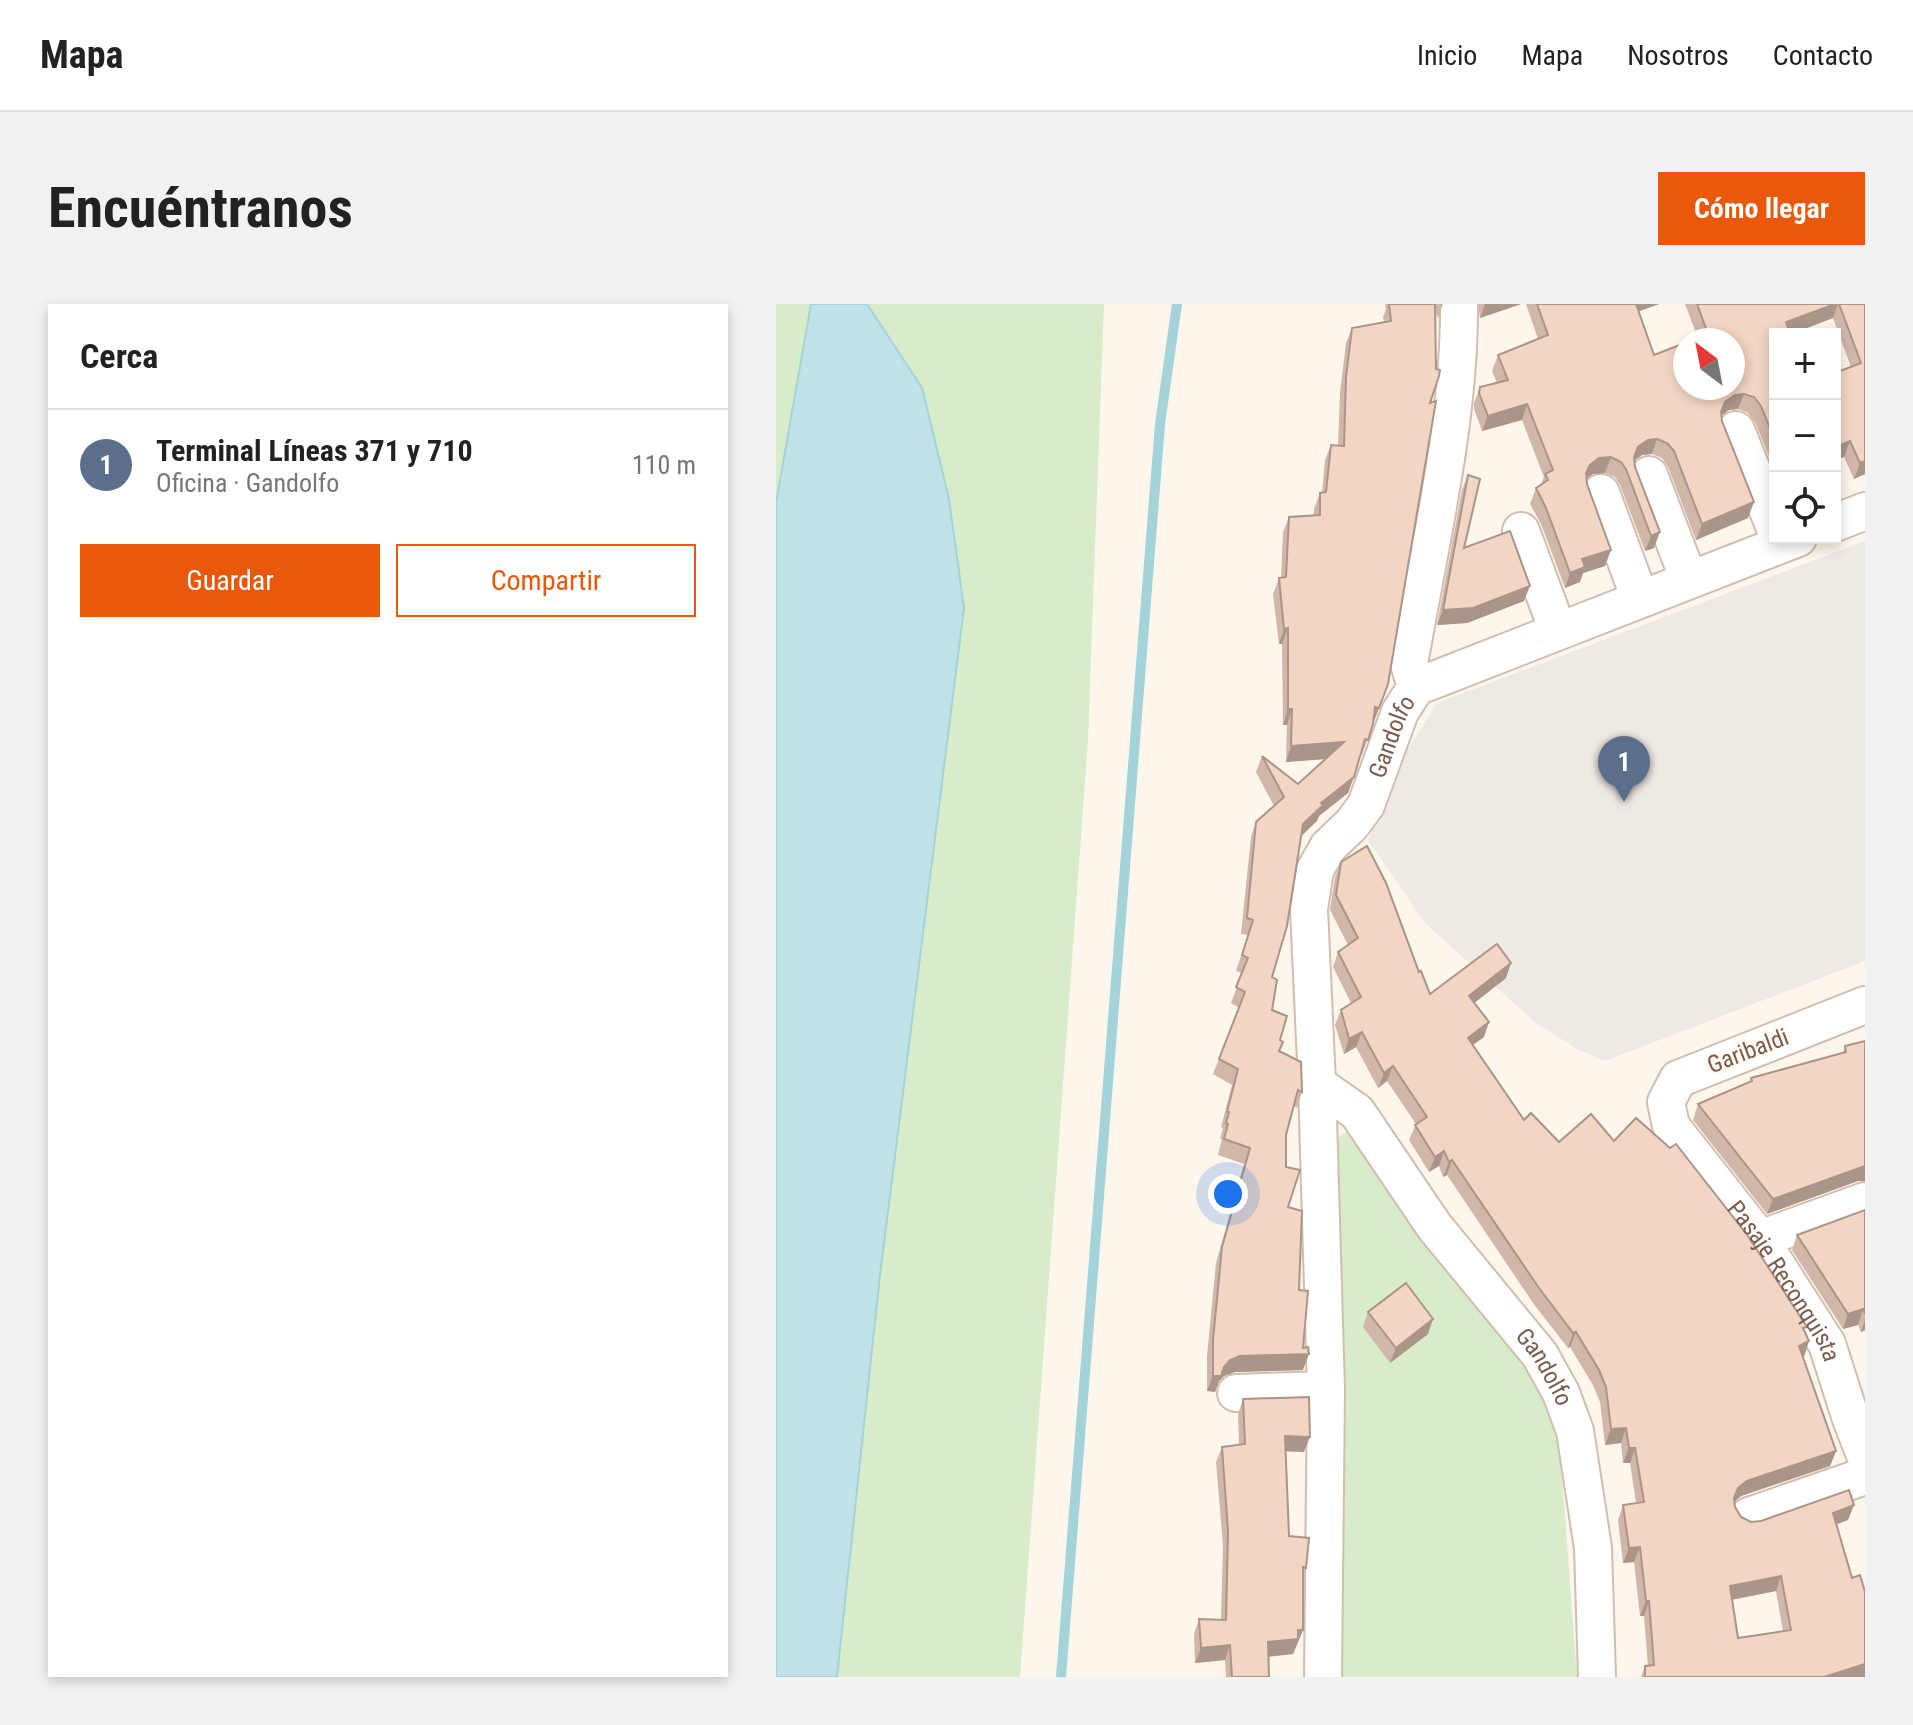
<!DOCTYPE html>
<html lang="es">
<head>
<meta charset="utf-8">
<style>
  body { margin:0; font-family:"Roboto Condensed",sans-serif; background:#f2f2f2; color:#222 }
  .controls { position:absolute; right:24px; top:24px; display:grid; overflow:hidden; border-radius:0px; box-shadow:0 4px 12px #0003 }
  .controls button { width:72px; height:72px; display:grid; place-items:center; padding:0; border:0; border-bottom:2px solid #e0e0e0; background:#fff; color:#222; font:40px sans-serif }
  .compass { position:absolute; left:897px; top:24px; width:72px; height:72px; border-radius:50%; background:#fff; box-shadow:0 4px 12px #0003; rotate:328deg }
  .you { position:absolute; left:452px; top:890px; width:28px; height:28px; margin:-20px; border:6px solid #fff; border-radius:50%; background:#1a73e8; box-shadow:0 0 0 12px #1a73e833 }
  .badge { display:grid; place-items:center; width:52px; height:52px; border-radius:50%; background:#ea580c; color:#fff; font-size:26px; font-weight:700 }
  .pin { position:absolute; translate:-50% -66px; filter:drop-shadow(0 2px 4px #0008) }
  .pin::after { content:''; position:absolute; top:42px; width:28px; height:24px; background:inherit; clip-path:polygon(0 0,100% 0,50% 100%) }
  .list { margin:0; padding:0; list-style:none }
  h2 { display:flex; justify-content:space-between; align-items:center; height:104px; margin:0; padding:0 32px; font-size:34px }
  h2 small { font-size:26px; font-weight:400; color:#767676 }
  .list li { display:grid; grid-template-columns:52px 1fr auto; gap:24px; align-items:center; box-sizing:border-box; height:112px; padding:0 32px; border-top:2px solid #e0e0e0 }
  .list b { display:block; font-size:30px; white-space:nowrap }
  .list p { margin:0; font-size:26px; white-space:nowrap; color:#767676 }
  .list em { font-size:26px; font-style:normal; color:#767676 }
  .actions { display:flex; gap:16px; padding:24px 32px }
  .actions a { flex:1; padding:18px 0; border:2px solid #ea580c; border-radius:0px; text-align:center; font-size:28px; color:#ea580c }
  .actions .main { background:#ea580c; color:#fff }
  .icon { flex:none; width:44px; height:44px; fill:none; stroke:currentColor; stroke-width:2; stroke-linecap:round; stroke-linejoin:round }
  .map { position:relative; flex:none; width:1089px; height:1373px; overflow:hidden; border-radius:0px }
  header { display:flex; align-items:center; gap:48px; box-sizing:border-box; height:112px; padding:0 40px; background:#fff; border-bottom:2px solid #e0e0e0 }
  header strong { font-size:38px }
  nav { display:flex; gap:44px; margin-inline-start:auto; font-size:28px }
  .intro { display:flex; align-items:center; justify-content:space-between; box-sizing:border-box; height:192px; padding:0 48px }
  h1 { margin:0; font-size:56px }
  .button { padding:20px 36px; border-radius:0px; background:#ea580c; color:#fff; font-size:28px; font-weight:700 }
  main { display:flex; gap:48px; padding:0 48px }
  aside { flex:1; background:#fff; border-radius:0px; box-shadow:0 4px 12px #0003 }
  .map>svg:first-child { display:block }
  .industrial { fill:#efe9e4 }
  .green { fill:#d8ecc9 }
  .water { fill:#bfe3e8; stroke:#a5d3da; stroke-width:2 }
  .lines { fill:none; stroke-linecap:round; stroke-linejoin:round }
  .stream { stroke:#a5d3da; stroke-width:10 }
  .minor-casing { stroke:#d1beb0; stroke-width:40 }
  .minor { stroke:#fff; stroke-width:36 }
  .wall { fill:#d1b7a8; fill-rule:evenodd }
  .shaded-wall { fill:#aa9588 }
  .building { fill:#f3d5c3; stroke:#aa9588; stroke-width:2; fill-rule:evenodd }
  .labels { text-anchor:middle; stroke-width:7; stroke-linejoin:round; paint-order:stroke }
  .street-label { font-size:24px; fill:#7a5c4d; stroke:#fffaf3 }
</style>
</head>
<body>
<header>
<strong>Mapa</strong>
<nav><a>Inicio</a><a>Mapa</a><a>Nosotros</a><a>Contacto</a></nav>
</header>
<div class="intro"><h1>Encuéntranos</h1><a class="button">Cómo llegar</a></div>
<main>
<aside>
<h2>Cerca<small></small></h2>
<ul class="list">
<li><span class="badge" style="background:#5c6f8a">1</span><div><b>Terminal Líneas 371 y 710</b><p>Oficina · Gandolfo</p></div><em>110 m</em></li>
</ul>
<div class="actions"><a class="main">Guardar</a><a>Compartir</a></div>
</aside>
<div class="map">
<svg width="1089" height="1373" viewBox="0 0 1089 1373">
  <rect width="100%" height="100%" fill="#fdf6ec"/>
  <polygon class="industrial" points="1089,237 1089,657 829,757 801,745 760,719 650,620 592,536 622,461 661,399"/>
  <g class="green">
    <polygon points="0,0 328,0 312,436 244,1373 0,1373"/>
    <polygon points="571,827 661,953 754,1061 784,1144 801,1373 561,1373 559,836"/>
  </g>
  <polygon class="water" points="35,0 91,0 146,84 173,195 188,304 104,971 61,1373 0,1373 0,199"/>
  <g class="lines">
    <polyline class="stream" points="285,1373 384,120 401,0"/>
    <defs>
      <g id="minor">
        <polyline points="960,126 999,224"/>
        <polyline points="873,171 913,276"/>
        <polyline points="825,189 864,295"/>
        <polyline points="1059,219 1089,207"/>
        <polyline points="745,227 782,327"/>
        <path d="M 640,383 L 633,360 C 653,244 684,117 683,0"/>
        <path id="s1" d="M 1089,701 L 902,775 L 890,798 L 895,822 L 984,935 L 1051,1040 L 1075,1115 L 1089,1151"/>
        <path id="s2" d="M 541,780 L 581,808 L 658,922 L 764,1051 L 785,1089 L 799,1127 L 817,1244 L 821,1373"/>
        <polyline points="984,935 1089,897"/>
        <polyline points="460,1089 550,1086"/>
        <polyline points="973,1212 1089,1172"/>
        <path id="s3" d="M 547,1373 L 550,1086 L 541,780 L 533,605 L 539,566 L 552,543 L 576,520 L 590,501 L 624,408 L 640,383 L 1022,234"/>
      </g>
    </defs>
    <use href="#minor" class="minor-casing"/>
    <use href="#minor" class="minor"/>
  </g>
  <g class="wall">
    <polygon points="609,0 667,0 662,14 659,8 654,99 612,380 586,451 584,451 572,489 543,512 541,517 525,532 496,673 496,706 504,736 504,748 526,788 521,804 518,802 510,831 512,903 523,986 527,1044 527,1066 459,1068 448,1072 443,1077 439,1088 431,1087 431,1052 440,959 468,860 442,851 446,835 444,835 447,824 445,823 456,781 437,770 463,704 455,699 466,669 460,667 472,631 465,630 475,533 480,518 498,502 480,468 486,452 522,480 550,455 510,458 511,421 507,421 506,340 503,340 497,290 503,274 505,274 507,228 513,213 538,211 538,205 544,189 546,189 549,156 555,141 562,141 564,89 570,39 576,24 608,19 607,13 610,5"/>
    <polygon points="702,0 745,0 704,14"/>
    <polygon points="750,0 883,0 863,7 878,51 922,34 909,0 1089,0 1089,170 1078,175 1068,153 1059,156 1059,69 1075,63 1057,14 1015,30 999,30 999,167 979,118 972,109 962,105 953,106 945,112 972,214 920,236 892,163 886,154 876,150 866,151 858,157 859,163 878,244 869,247 844,181 839,173 829,169 817,170 811,175 811,180 829,262 807,269 804,278 789,284 765,220 754,200 760,184 765,181 768,173 746,116 706,127 698,105 698,99 704,83 721,79 716,67 722,51 762,35"/>
    <polygon points="692,171 688,244 748,297 691,319 661,321 686,186"/>
    <path d="M 565,558 L 643,668 L 654,690 L 730,674 L 698,699 L 708,733 L 696,741 L 748,816 L 783,838 L 838,837 L 1029,1028 L 1027,1053 L 1060,1147 L 1054,1162 L 965,1192 L 958,1198 L 959,1203 L 965,1213 L 975,1218 L 1072,1216 L 1060,1220 L 1089,1373 L 865,1373 L 869,1362 L 872,1362 L 868,1312 L 864,1312 L 858,1258 L 847,1259 L 842,1216 L 847,1201 L 860,1199 L 854,1159 L 847,1159 L 845,1139 L 829,1141 L 824,1098 L 817,1081 L 794,1043 L 792,1044 L 757,999 L 671,871 L 667,873 L 663,862 L 653,868 L 633,836 L 640,820 L 611,777 L 602,784 L 580,743 L 568,750 L 559,721 L 565,706 L 575,699 L 557,663 L 562,648 L 572,641 L 554,606 L 559,573 ZM 1000,1287 L 1007,1327 L 962,1334 L 956,1296 Z"/>
    <polygon points="1089,737 1082,877 991,910 917,816 922,800 974,778 975,774 1066,750 1069,742"/>
    <polygon points="1089,906 1089,1026 1085,1028 1082,1021 1067,1025 1016,946 1021,931"/>
    <polygon points="592,1008 652,1030 614,1059 587,1023"/>
    <polygon points="467,1095 528,1148 510,1147 513,1232 530,1264 527,1273 527,1326 517,1350 492,1353 493,1373 450,1373 449,1356 419,1359 418,1330 423,1315 445,1315 447,1241 440,1158 446,1143 463,1141 462,1110"/>
  </g>
  <g class="shaded-wall">
    <polygon points="709,0 745,0 704,14"/>
    <polygon points="857,0 883,0 853,11"/>
    <polygon points="1059,0 1062,0 1057,14 1015,30 1006,30 1010,18"/>
    <polygon points="968,90 962,105 953,106 943,114 949,98 959,91"/>
    <polygon points="751,100 746,116 706,127 712,112"/>
    <polygon points="881,135 876,150 866,151 856,158 862,143 872,136"/>
    <polygon points="1074,137 1068,153 1059,156 1059,143"/>
    <polygon points="835,153 829,169 817,170 808,176 805,185 814,161 823,154"/>
    <polygon points="1089,157 1089,170 1078,175 1084,159"/>
    <polygon points="978,198 972,214 920,236 926,220"/>
    <polygon points="884,228 878,244 869,247 875,232"/>
    <polygon points="835,246 829,262 807,269 804,278 789,284 794,269 806,255"/>
    <polygon points="754,282 748,297 691,319 661,321 667,306"/>
    <polygon points="512,324 506,340 503,340 508,325"/>
    <polygon points="612,380 597,419 599,403"/>
    <polygon points="512,405 516,405 511,421 507,421"/>
    <polygon points="568,438 562,454 510,458 515,442"/>
    <polygon points="578,473 572,489 543,512 541,517 521,536 527,520 545,499"/>
    <polygon points="735,659 730,674 688,707 693,692"/>
    <polygon points="713,718 708,733 686,749 692,734"/>
    <polygon points="586,728 580,743 568,750 573,735"/>
    <polygon points="617,762 611,777 602,784 608,769"/>
    <polygon points="668,847 663,862 653,868 659,853"/>
    <polygon points="676,856 671,871 667,873 673,858"/>
    <polygon points="1089,862 1089,877 1082,877 991,910 997,895"/>
    <polygon points="1087,1005 1082,1021 1067,1025 1072,1010"/>
    <polygon points="657,1015 652,1030 614,1059 620,1044"/>
    <polygon points="1089,1016 1089,1026 1085,1028"/>
    <polygon points="800,1028 794,1043 792,1044 797,1029"/>
    <polygon points="1033,1037 1028,1053 1018,1057 1023,1042"/>
    <polygon points="533,1050 527,1066 459,1068 448,1072 443,1077 439,1088 431,1087 437,1072 454,1056 464,1052"/>
    <polygon points="850,1124 845,1139 829,1141 835,1125"/>
    <polygon points="509,1132 534,1133 528,1148 504,1147"/>
    <polygon points="853,1144 859,1144 854,1159 847,1159"/>
    <polygon points="1060,1147 1054,1162 965,1192 957,1199 962,1184 971,1177"/>
    <polygon points="1078,1201 1072,1216 1051,1224 1057,1209"/>
    <polygon points="864,1243 858,1258 847,1259 853,1244"/>
    <polygon points="1005,1272 1000,1287 948,1297 954,1282"/>
    <polygon points="870,1297 873,1297 868,1312 864,1312"/>
    <polygon points="522,1326 527,1326 517,1350 487,1353 492,1338"/>
    <polygon points="454,1341 449,1356 419,1359 425,1344"/>
    <polygon points="1089,1360 1089,1373 1048,1373"/>
  </g>
  <g class="building">
    <polygon points="613,0 659,0 660,65 664,66 663,72 654,99 660,97 612,380 603,404 599,403 597,420 592,436 589,435 578,473 545,499 547,501 527,520 511,622 496,673 501,676 496,706 511,712 504,736 507,738 503,747 525,758 526,788 522,786 510,831 510,863 524,866 512,903 526,907 523,986 532,987 527,1044 532,1043 533,1050 464,1052 454,1056 448,1063 445,1072 437,1072 437,1036 446,943 474,844 448,835 452,820 450,819 453,808 451,808 462,765 443,755 469,688 460,683 472,654 466,651 477,616 471,614 480,518 508,493 486,452 522,480 568,438 515,442 516,405 512,405 512,324 508,325 503,274 510,273 513,213 544,211 544,189 550,188 555,141 568,142 570,73 576,24 615,17"/>
    <polygon points="761,0 860,0 878,51 909,39 909,84 957,84 957,36 917,36 932,30 921,0 1059,0 1010,18 1014,30 999,30 999,137 985,102 978,93 968,90 959,91 949,98 945,108 946,117 978,198 926,220 898,147 891,139 881,135 872,136 862,143 858,153 859,163 884,228 875,232 850,165 845,158 835,153 823,154 814,161 810,169 811,180 835,246 806,255 809,263 794,269 770,204 760,184 772,176 769,170 777,166 751,100 712,112 703,89 704,83 732,76 722,51 772,31"/>
    <polygon points="1063,0 1089,0 1089,157 1084,159 1074,137 1059,143 1059,69 1085,59"/>
    <polygon points="692,171 704,175 688,244 734,227 754,282 697,304 667,306"/>
    <path d="M 591,542 L 610,579 L 643,668 L 645,667 L 654,690 L 721,640 L 735,659 L 693,692 L 713,718 L 692,734 L 748,816 L 755,809 L 783,838 L 815,810 L 838,837 L 860,814 L 894,844 L 900,840 L 972,932 L 1031,1023 L 1027,1024 L 1033,1037 L 1023,1042 L 1060,1147 L 971,1177 L 962,1184 L 958,1194 L 959,1203 L 965,1213 L 975,1218 L 985,1217 L 1073,1186 L 1078,1201 L 1057,1209 L 1076,1274 L 1084,1271 L 1089,1288 L 1089,1360 L 1048,1373 L 869,1373 L 869,1362 L 878,1361 L 873,1297 L 870,1297 L 864,1243 L 853,1244 L 847,1201 L 868,1198 L 859,1144 L 853,1144 L 850,1124 L 835,1125 L 830,1083 L 823,1066 L 800,1028 L 797,1029 L 763,984 L 676,856 L 673,858 L 668,847 L 659,853 L 639,821 L 651,813 L 617,762 L 608,769 L 586,728 L 573,735 L 565,706 L 585,693 L 562,648 L 582,634 L 560,591 L 565,558 ZM 1005,1272 L 1015,1326 L 962,1334 L 954,1282 Z"/>
    <polygon points="1089,737 1089,862 997,895 922,800 976,777 975,774 1070,748 1069,742"/>
    <polygon points="1089,906 1089,1010 1087,1005 1072,1010 1021,931"/>
    <polygon points="630,979 657,1015 620,1044 592,1008"/>
    <polygon points="533,1093 534,1133 509,1132 513,1232 533,1234 530,1264 527,1263 527,1326 522,1326 522,1335 492,1338 493,1373 456,1373 454,1341 425,1344 423,1315 450,1316 452,1226 446,1143 469,1140 467,1095"/>
  </g>
  <g class="labels">
    <g class="street-label">
      <text dy="8" stroke="none"><textPath href="#s3" startOffset="964">Gandolfo</textPath></text>
      <text transform="translate(972 747) rotate(-21)" y="8">Garibaldi</text>
      <text dy="8" stroke="none"><textPath href="#s1" startOffset="444">Pasaje Reconquista</textPath></text>
      <text dy="8" stroke="none"><textPath href="#s2" startOffset="366">Gandolfo</textPath></text>
    </g>
  </g>
</svg>
<div class="controls">
<button>+</button>
<button>−</button>
<button><svg class="icon" aria-label="locate" viewBox="0 0 24 24"><circle cx="12" cy="12" r="6"/><path d="M12 2v4M12 18v4M2 12h4M18 12h4"/></svg></button>
</div>
<svg class="compass" viewBox="-18 -18 36 36"><path d="M0-13l5 13h-10z" fill="#e53935"/><path d="M0 13l5-13h-10z" fill="#767676"/></svg>
<div class="you"></div>
<div class="pin badge" style="left:848px;top:498px;background:#5c6f8a">1</div>
</div>
</main>
</body>
</html>
